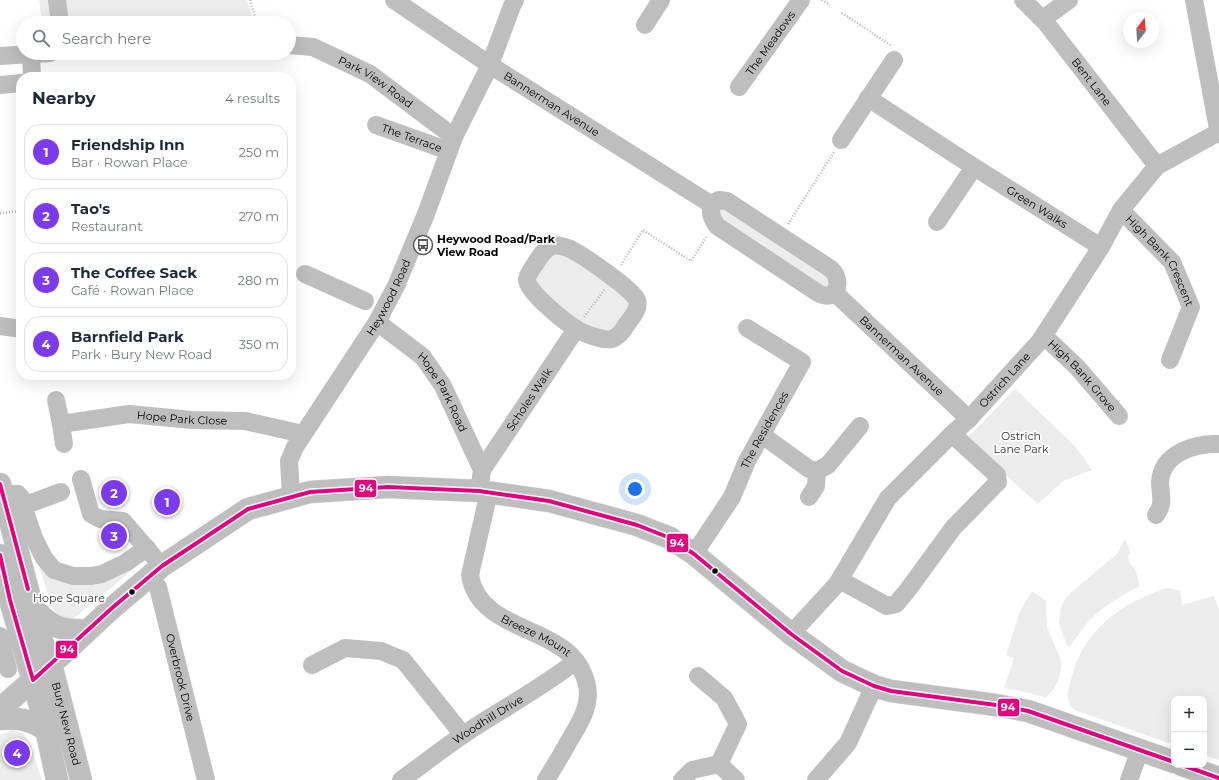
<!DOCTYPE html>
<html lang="en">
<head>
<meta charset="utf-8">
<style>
  body { margin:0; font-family:Montserrat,sans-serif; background:#f6f6f7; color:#1f2937 }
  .controls { position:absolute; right:12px; bottom:12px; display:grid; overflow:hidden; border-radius:8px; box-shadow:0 4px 16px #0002 }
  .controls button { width:36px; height:36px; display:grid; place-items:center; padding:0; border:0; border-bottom:1px solid #e0e1e3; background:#fff; color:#1f2937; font:20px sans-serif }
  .compass { position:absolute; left:1123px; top:12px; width:36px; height:36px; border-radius:50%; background:#fff; box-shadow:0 4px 16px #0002; rotate:17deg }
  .you { position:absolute; left:635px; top:489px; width:14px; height:14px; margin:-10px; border:3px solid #fff; border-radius:50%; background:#1a73e8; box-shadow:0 0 0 6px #1a73e833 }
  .badge { display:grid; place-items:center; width:26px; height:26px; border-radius:50%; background:#7c3aed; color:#fff; font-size:13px; font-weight:700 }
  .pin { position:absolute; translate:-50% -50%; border:2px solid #fff; box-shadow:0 1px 4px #0006 }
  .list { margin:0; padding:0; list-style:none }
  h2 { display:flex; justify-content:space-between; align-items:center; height:52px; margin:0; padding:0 16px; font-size:17px }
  h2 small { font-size:13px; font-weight:400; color:#747a83 }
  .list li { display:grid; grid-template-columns:26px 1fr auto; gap:12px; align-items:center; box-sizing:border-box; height:56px; margin:0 8px 8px; padding:0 8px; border:1px solid #e0e1e3; border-radius:16px }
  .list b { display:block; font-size:15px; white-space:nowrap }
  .list p { margin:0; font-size:13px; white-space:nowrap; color:#747a83 }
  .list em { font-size:13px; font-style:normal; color:#747a83 }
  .icon { flex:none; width:22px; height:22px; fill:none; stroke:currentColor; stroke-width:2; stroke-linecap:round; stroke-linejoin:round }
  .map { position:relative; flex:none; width:1219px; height:780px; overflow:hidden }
  .search { position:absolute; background:#fff; box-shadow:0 4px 16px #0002; left:16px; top:16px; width:280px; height:44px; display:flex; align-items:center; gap:10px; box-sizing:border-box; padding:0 14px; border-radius:22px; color:#747a83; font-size:15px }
  .panel { position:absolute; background:#fff; box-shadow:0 4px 16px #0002; left:16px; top:72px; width:280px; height:308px; border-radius:16px }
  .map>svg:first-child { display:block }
  .green { fill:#ececec }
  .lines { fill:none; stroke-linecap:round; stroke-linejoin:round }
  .major-casing { stroke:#dbdbdb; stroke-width:23 }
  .highway-casing { stroke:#dbdbdb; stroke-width:23 }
  .path { stroke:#b9b9b9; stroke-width:2.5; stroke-dasharray:1 2; stroke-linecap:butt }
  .minor { stroke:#bebebe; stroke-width:18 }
  .major { stroke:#bebebe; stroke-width:22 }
  .highway { stroke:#bebebe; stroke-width:22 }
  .bus-1-casing { stroke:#fff; stroke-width:7 }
  .bus-1 { stroke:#e5007d; stroke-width:4 }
  .bus-dot { fill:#000; stroke:#fff; stroke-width:1.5 }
  .labels { text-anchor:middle; stroke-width:3.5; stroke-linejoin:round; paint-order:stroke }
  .street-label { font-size:11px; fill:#000; stroke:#fff }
  .poi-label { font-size:11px; font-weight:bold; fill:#000; stroke:#fff; text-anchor:start }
  .park-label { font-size:11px; fill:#333; stroke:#fff }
  .line-badge { stroke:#fff; stroke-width:1.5 }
  .badge-label { font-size:11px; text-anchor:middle; font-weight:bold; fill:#fff }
</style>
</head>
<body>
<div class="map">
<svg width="1219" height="780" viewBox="0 0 1219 780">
  <rect width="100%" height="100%" fill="#fff"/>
  <g class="green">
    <polygon points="39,0 247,0 254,23 42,23"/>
    <polygon points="721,204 830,274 828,290 721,222 717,212"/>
    <polygon points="553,254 574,258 633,305 613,334 593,333 532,287 534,274"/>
    <polygon points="1015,389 1075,446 1092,470 1063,481 1038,504 966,439"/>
    <path d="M 29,532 L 68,579 L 148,557 L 73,619 C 63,620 58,615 52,608 Z"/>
    <path d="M 1125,538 L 1130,552 L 1128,557 L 1130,564 L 1135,568 L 1140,586 C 1122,595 1103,606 1089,621 C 1082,629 1076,638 1070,646 L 1067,646 L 1059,623 L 1061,607 L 1065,599 L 1073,591 L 1117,554 Z"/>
    <path d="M 1168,588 L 1180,591 L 1182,605 L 1214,596 L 1218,608 L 1219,608 L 1219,760 L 1204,755 L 1204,699 L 1174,699 L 1174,745 L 1075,710 C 1064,701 1068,690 1071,679 C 1074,670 1076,661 1081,653 C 1094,628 1117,609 1142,598 C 1151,594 1159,590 1168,588 Z"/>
    <polygon points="1032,591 1046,601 1046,613 1047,627 1062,663 1059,679 1054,689 1046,697 1043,697 1026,692 1004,688 1014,658 1006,655 1020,611"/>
    <polygon points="12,730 23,733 30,744 42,780 0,780 0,735"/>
  </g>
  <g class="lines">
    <defs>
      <g id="major">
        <path d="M 32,605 C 47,626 62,632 88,630"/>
        <polyline points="0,709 67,650 112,608 162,566 248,509 310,492 388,487 479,491 549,501 637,525 670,538 694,554 791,634 842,671 874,686 891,691 996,705 1028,711 1174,762"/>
        <path d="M 0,719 C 18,717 32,720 47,731"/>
        <polyline points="1182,765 1219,778"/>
      </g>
      <g id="highway">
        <path id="s19" d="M 0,484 L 32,605 L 42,641 L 51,664 L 81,780"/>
        <polyline points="0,555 10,600 44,720 57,780"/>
      </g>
    </defs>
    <use href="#major" class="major-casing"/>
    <use href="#highway" class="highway-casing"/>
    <g class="path">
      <polyline points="250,0 257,23"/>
      <polyline points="822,0 830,5"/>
      <polyline points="842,13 892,46"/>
      <polyline points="0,213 21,211"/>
      <polyline points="788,224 834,152"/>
      <polyline points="621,265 643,230 691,261 707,236"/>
      <polyline points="584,317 605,289"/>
    </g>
    <g class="minor">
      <polyline points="57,0 60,23"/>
      <path id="s1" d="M 394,0 L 490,65 L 712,205"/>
      <path id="s2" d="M 1023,0 L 1046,23 L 1157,166"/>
      <polyline points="1194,0 1219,134"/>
      <polyline points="1043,19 1069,0"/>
      <polyline points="645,25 661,0"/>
      <path id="s3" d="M 289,45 L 313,47 L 370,74 L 454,137"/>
      <polyline points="31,54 32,77"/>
      <polyline points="0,56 50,53"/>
      <polyline points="0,85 21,83"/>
      <path id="s4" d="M 739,87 L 801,0"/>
      <path id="s5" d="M 868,98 L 974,167 L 1101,247"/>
      <path id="s6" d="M 376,125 L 449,151"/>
      <polyline points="841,140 894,60"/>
      <path d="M 719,200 L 727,201 L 831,269 C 838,275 841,290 831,295 C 827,297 822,295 818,293 L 717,226 C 713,220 710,215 711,208 L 715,202 Z"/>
      <path id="s7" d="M 1121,210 L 1172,262 L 1191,307 L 1170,360"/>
      <polyline points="937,222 974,167"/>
      <path d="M 555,245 C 561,246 567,247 572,250 C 584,256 632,289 637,300 C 640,309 632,317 627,324 C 624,329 618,337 612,339 C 603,341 582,333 575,328 C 565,322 525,290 527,279 C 528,273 534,266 537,261 C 542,253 546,248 555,245 Z"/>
      <polyline points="305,274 365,301"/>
      <path id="s8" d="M 834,292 L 969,419"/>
      <path id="s9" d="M 377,322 L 423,357 L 443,386 L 482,470 L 479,491"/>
      <polyline points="0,326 21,329"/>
      <path id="s10" d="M 1044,336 L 1077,367 L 1119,416"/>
      <polyline points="56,400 61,424 64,444"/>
      <path id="s11" d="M 61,424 L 129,414 L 192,420 L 245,421 L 303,434"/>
      <polyline points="762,435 809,469 817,471 828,465 860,426"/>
      <path id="s12" d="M 482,470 L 576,329"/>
      <polyline points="81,479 91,514 100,519 123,521 154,557"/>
      <path id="s13" d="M 489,492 L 470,575 C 477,622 535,626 566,651 C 572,655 576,662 580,667 C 586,678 590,689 587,702 C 585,716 576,729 569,741 C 562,754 554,767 546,780"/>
      <polyline points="3,496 14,494 18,494 22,499 23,506 34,538 44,558 54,570 73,576 91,576 102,574 125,563 147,548"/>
      <path id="s14" d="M 291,497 L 289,461 L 295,447 L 377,322 L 396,286 L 426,214 L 454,137 L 490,65 L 512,6 L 515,0"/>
      <polyline points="809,497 816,486 817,471"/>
      <polyline points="23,506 61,492"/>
      <path d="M 1156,515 C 1165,503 1160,495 1160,482 C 1162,453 1195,443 1219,444"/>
      <path id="s15" d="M 694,554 L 732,497 L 747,461 L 802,362 L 747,328"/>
      <path id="s16" d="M 150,577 L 158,587 L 206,780"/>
      <polyline points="840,580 887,606 896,604 907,591 953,528 998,482 997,475 952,434"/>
      <path id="s17" d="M 791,634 L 837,584 L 888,498 L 952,434 L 969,419 L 1040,341 L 1101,247 L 1121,210 L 1157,166 L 1219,132"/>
      <polyline points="0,636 8,669"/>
      <polyline points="312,665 345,648 381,651 403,660 463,735"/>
      <polyline points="719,764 736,780"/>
      <path id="s18" d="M 401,780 C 422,765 442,749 463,735 C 500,710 540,689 576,661"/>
      <polyline points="682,780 692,770 719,764 738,724 724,698 698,676"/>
      <polyline points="816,780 848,743 874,686"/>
      <polyline points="1129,780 1140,750"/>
    </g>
    <use href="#major" class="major"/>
    <use href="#highway" class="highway"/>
    <defs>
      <g id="bus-1">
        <polyline points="0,484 28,589"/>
        <polyline points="0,555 10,600 33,680 112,608 162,566 248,509 310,492 388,487 479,491 549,501 637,525 670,538 694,554 791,634 842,671 874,686 891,691 996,705 1028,711 1174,762"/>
        <polyline points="1182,765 1219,778"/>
      </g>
    </defs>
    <use href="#bus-1" class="bus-1-casing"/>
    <use href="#bus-1" class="bus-1"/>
  </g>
  <defs>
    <symbol id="bus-ring" viewBox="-11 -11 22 22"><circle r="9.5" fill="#fff" stroke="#595959" stroke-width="1.5"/><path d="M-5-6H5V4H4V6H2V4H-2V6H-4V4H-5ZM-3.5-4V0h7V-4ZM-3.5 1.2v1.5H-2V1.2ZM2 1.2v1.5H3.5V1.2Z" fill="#595959"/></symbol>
  </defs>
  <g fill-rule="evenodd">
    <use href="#bus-ring" x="412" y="234" width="22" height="22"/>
  </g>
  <g class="bus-dot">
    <circle cx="715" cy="571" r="3.5"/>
    <circle cx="132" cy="592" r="3.5"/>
  </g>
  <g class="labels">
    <g class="street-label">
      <text dy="4" stroke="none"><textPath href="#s4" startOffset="54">The Meadows</textPath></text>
      <text dy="4" stroke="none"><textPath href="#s2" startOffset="107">Bent Lane</textPath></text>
      <text dy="4" stroke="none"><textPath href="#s3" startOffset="96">Park View Road</textPath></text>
      <text dy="4" stroke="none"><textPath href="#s1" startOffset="189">Bannerman Avenue</textPath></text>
      <text dy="4" stroke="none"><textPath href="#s6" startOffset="38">The Terrace</textPath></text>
      <text dy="4" stroke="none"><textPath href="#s5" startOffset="201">Green Walks</textPath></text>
      <text dy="4" stroke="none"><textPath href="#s7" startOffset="65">High Bank Crescent</textPath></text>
      <text dy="4" stroke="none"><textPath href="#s14" startOffset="228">Heywood Road</textPath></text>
      <text dy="4" stroke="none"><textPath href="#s8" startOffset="93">Bannerman Avenue</textPath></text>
      <text dy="4" stroke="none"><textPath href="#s10" startOffset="55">High Bank Grove</textPath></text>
      <text dy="4" stroke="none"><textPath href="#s17" startOffset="334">Ostrich Lane</textPath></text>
      <text dy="4" stroke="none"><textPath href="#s9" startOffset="98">Hope Park Road</textPath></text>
      <text dy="4" stroke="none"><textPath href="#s12" startOffset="85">Scholes Walk</textPath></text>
      <text dy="4" stroke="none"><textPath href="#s11" startOffset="122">Hope Park Close</textPath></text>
      <text dy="4" stroke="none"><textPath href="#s15" startOffset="143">The Residences</textPath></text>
      <text dy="4" stroke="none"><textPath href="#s13" startOffset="179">Breeze Mount</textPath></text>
      <text dy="4" stroke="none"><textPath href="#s16" startOffset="106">Overbrook Drive</textPath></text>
      <text dy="4" stroke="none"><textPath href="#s18" startOffset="106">Woodhill Drive</textPath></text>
      <text dy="4" stroke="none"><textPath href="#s19" startOffset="249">Bury New Road</textPath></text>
    </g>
    <g class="poi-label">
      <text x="437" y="243">Heywood Road/Park<tspan x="437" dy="13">View Road</tspan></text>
    </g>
    <g class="park-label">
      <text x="1021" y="440">Ostrich<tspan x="1021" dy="13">Lane Park</tspan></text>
      <text x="69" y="602">Hope Square</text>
    </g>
  </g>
  <g class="line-badge">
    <rect x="354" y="479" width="23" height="19" rx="4" fill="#e5007d"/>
    <rect x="666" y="533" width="23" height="20" rx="4" fill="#e5007d"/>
    <rect x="55" y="640" width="23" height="19" rx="4" fill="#e5007d"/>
    <rect x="997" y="698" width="23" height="19" rx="4" fill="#e5007d"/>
  </g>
  <g class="badge-label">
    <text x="366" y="492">94</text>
    <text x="677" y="547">94</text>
    <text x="67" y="653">94</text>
    <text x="1008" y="711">94</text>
  </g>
</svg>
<div class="controls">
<button>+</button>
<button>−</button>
</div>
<svg class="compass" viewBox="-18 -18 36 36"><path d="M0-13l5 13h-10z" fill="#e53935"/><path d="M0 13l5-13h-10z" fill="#747a83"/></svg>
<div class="you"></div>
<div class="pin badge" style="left:167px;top:502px">1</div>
<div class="pin badge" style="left:114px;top:493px">2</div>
<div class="pin badge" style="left:114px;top:536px">3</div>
<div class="pin badge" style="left:17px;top:753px">4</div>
<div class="search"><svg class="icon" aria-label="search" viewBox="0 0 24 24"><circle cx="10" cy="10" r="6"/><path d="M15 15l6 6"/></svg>Search here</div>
<section class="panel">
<h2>Nearby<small>4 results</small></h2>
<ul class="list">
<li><span class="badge">1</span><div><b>Friendship Inn</b><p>Bar · Rowan Place</p></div><em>250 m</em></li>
<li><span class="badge">2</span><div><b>Tao's</b><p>Restaurant</p></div><em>270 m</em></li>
<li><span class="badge">3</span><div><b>The Coffee Sack</b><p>Café · Rowan Place</p></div><em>280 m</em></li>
<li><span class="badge">4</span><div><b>Barnfield Park</b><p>Park · Bury New Road</p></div><em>350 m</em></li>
</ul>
</section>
</div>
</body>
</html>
